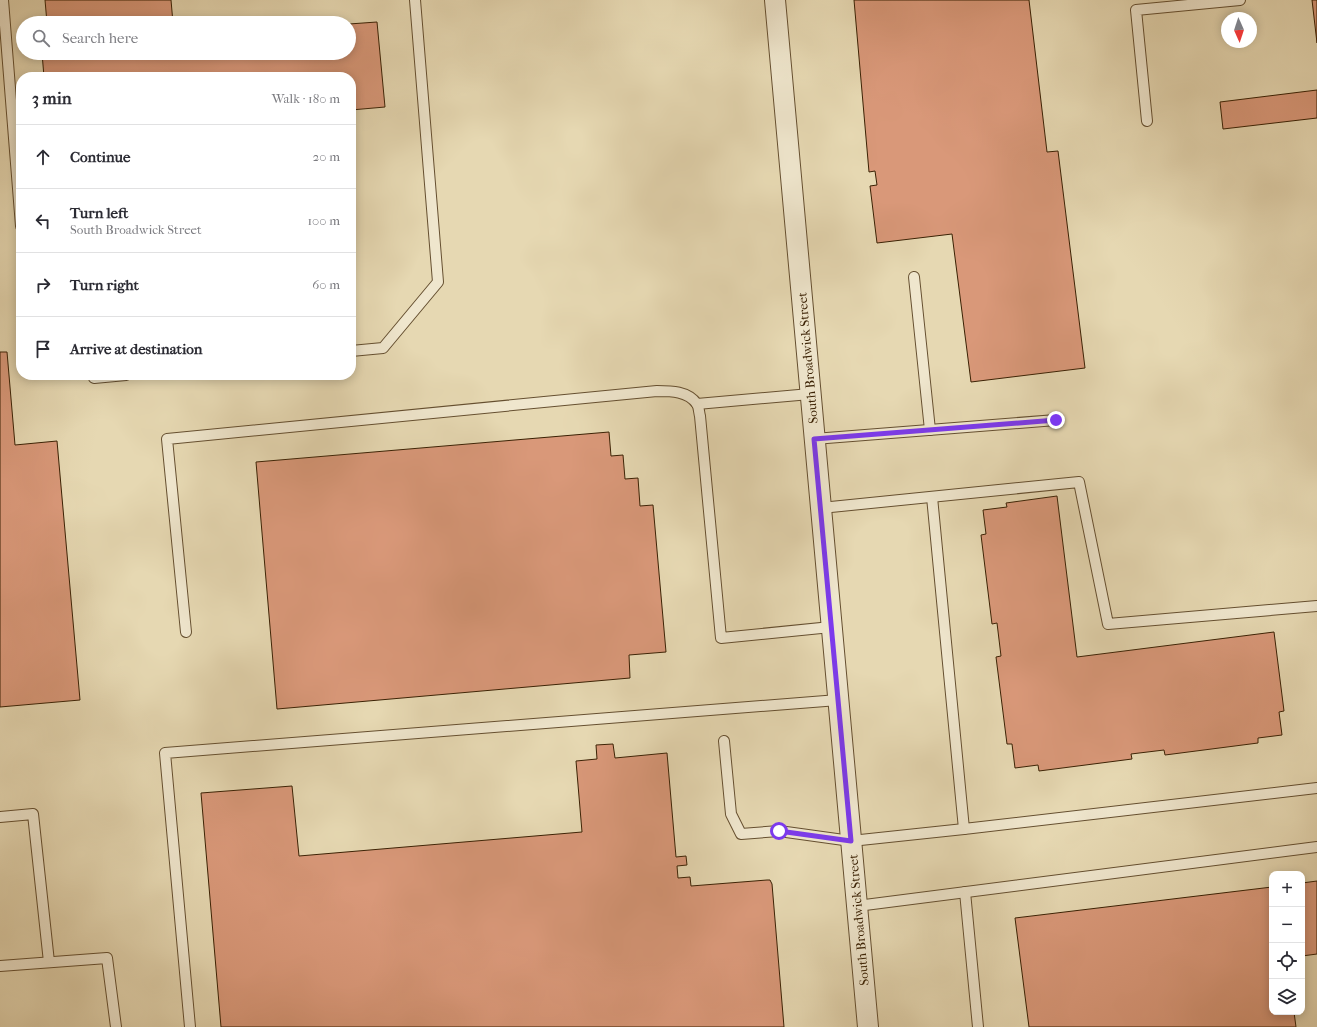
<!DOCTYPE html>
<html lang="en">
<head>
<meta charset="utf-8">
<style>
  body { margin:0; font-family:"IM FELL French Canon",serif; background:#f7f7f7; color:#2b2b33 }
  .controls { position:absolute; right:12px; bottom:12px; display:grid; overflow:hidden; border-radius:8px; box-shadow:0 2px 10px #0003 }
  .controls button { width:36px; height:36px; display:grid; place-items:center; padding:0; border:0; border-bottom:1px solid #e1e1e2; background:#fff; color:#2b2b33; font:20px sans-serif }
  .compass { position:absolute; left:1221px; top:12px; width:36px; height:36px; border-radius:50%; background:#fff; box-shadow:0 2px 10px #0003; rotate:177deg }
  .stop { position:absolute; width:12px; height:12px; margin:-9px; border:3px solid #7c3aed; border-radius:50%; background:#fff }
  .stop.end { background:#7c3aed; border-color:#fff; box-shadow:0 1px 4px #0008 }
  .list { margin:0; padding:0; list-style:none }
  h2 { display:flex; justify-content:space-between; align-items:center; height:52px; margin:0; padding:0 16px; font-size:17px }
  h2 small { font-size:13px; font-weight:400; color:#7c7c81 }
  .list li { display:grid; grid-template-columns:26px 1fr auto; gap:12px; align-items:center; box-sizing:border-box; height:64px; padding:0 16px; border-top:1px solid #e1e1e2 }
  .list b { display:block; font-size:15px; white-space:nowrap }
  .list p { margin:0; font-size:13px; white-space:nowrap; color:#7c7c81 }
  .list em { font-size:13px; font-style:normal; color:#7c7c81 }
  .icon { flex:none; width:22px; height:22px; fill:none; stroke:currentColor; stroke-width:2; stroke-linecap:round; stroke-linejoin:round }
  .map { position:relative; flex:none; width:1317px; height:1027px; overflow:hidden }
  .search { position:absolute; background:#fff; box-shadow:0 2px 10px #0003; left:16px; top:16px; width:340px; height:44px; display:flex; align-items:center; gap:10px; box-sizing:border-box; padding:0 14px; border-radius:22px; color:#7c7c81; font-size:15px }
  .panel { position:absolute; background:#fff; box-shadow:0 2px 10px #0003; left:16px; top:72px; width:340px; height:308px; border-radius:16px }
  .map>svg:first-child { display:block }
  .building { fill:#d99879; stroke:#3a2104 }
  .lines { fill:none; stroke-linecap:round; stroke-linejoin:round }
  .service-casing { stroke:#654f30; stroke-width:12 }
  .minor-casing { stroke:#654f30; stroke-width:22 }
  .service { stroke:#efe6cd; stroke-width:10 }
  .minor { stroke:#efe6cd; stroke-width:20 }
  .route { stroke:#7c3aed; stroke-width:5 }
  .labels { text-anchor:middle; stroke-width:3; stroke-linejoin:round; paint-order:stroke }
  .street-label { font-size:13px; fill:#3a2104; stroke:#efe6cd }
</style>
</head>
<body>
<div class="map">
<svg width="1317" height="1027" viewBox="0 0 1317 1027">
  <rect width="100%" height="100%" fill="#e6d8b2"/>
  <filter id="stains"><feTurbulence type="fractalNoise" baseFrequency=".005" numOctaves="4"/><feColorMatrix values="0 0 0 0 .2 0 0 0 0 .09 0 0 0 0 .02 0 0 0 .5 -.17"/></filter>
  <radialGradient id="worn" r=".72"><stop offset=".6" stop-color="#630" stop-opacity="0"/><stop offset="1" stop-color="#630" stop-opacity=".3"/></radialGradient>
  <g class="building">
    <polygon points="45,0 171,0 173,23 47,23"/>
    <polygon points="854,0 1029,0 1047,152 1058,151 1085,368 971,382 952,234 877,243 870,186 877,185 875,171 869,172"/>
    <polygon points="1312,0 1317,0 1317,43"/>
    <polygon points="377,22 385,107 351,110 351,77 44,77 42,53 349,53 349,24"/>
    <polygon points="1317,90 1317,118 1223,129 1220,102"/>
    <polygon points="0,352 7,352 15,445 57,441 80,700 0,707"/>
    <polygon points="609,432 611,456 623,455 625,479 638,478 640,506 653,505 666,652 629,655 630,678 277,709 256,462"/>
    <polygon points="1057,496 1077,657 1274,632 1284,711 1279,712 1282,735 1258,738 1258,743 1165,755 1164,750 1131,754 1132,759 1039,771 1038,765 1015,768 1012,744 1007,744 996,657 1001,656 997,623 992,624 981,535 986,534 983,510 1007,507 1006,503"/>
    <polygon points="613,744 615,758 667,753 676,857 686,856 687,865 677,866 678,878 690,877 691,886 767,880 770,880 772,884 784,1027 221,1027 201,793 292,786 299,856 582,832 576,761 597,759 596,745"/>
    <polygon points="1317,881 1317,954 1302,956 1302,883"/>
    <polygon points="1272,887 1272,1012 1294,1012 1296,1027 1029,1027 1015,918"/>
  </g>
  <g class="lines">
    <defs>
      <g id="service">
        <polyline points="3,0 21,226"/>
        <polyline points="1147,121 1136,10 1240,0"/>
        <polyline points="914,277 930,430"/>
        <polyline points="351,351 383,348 438,282 415,0"/>
        <polyline points="94,378 126,375"/>
        <polyline points="697,404 810,394"/>
        <polyline points="814,439 1056,420"/>
        <polyline points="932,497 964,829 1317,788"/>
        <polyline points="821,508 1079,482 1108,624 1317,606"/>
        <path d="M 186,632 L 167,439 L 657,391 C 671,391 688,391 697,404 C 699,407 699,413 700,416 L 721,638 L 831,627"/>
        <polyline points="724,741 731,814 741,834 779,831 851,841 964,829"/>
        <polyline points="0,817 33,814 49,962"/>
        <polyline points="965,892 978,1027"/>
        <polyline points="857,906 1317,847"/>
        <polyline points="0,966 107,958 116,1027"/>
        <polyline points="190,1027 165,753 838,700"/>
      </g>
      <polyline id="minor" points="775,0 868,1027"/>
    </defs>
    <use href="#service" class="service-casing"/>
    <use href="#minor" class="minor-casing"/>
    <use href="#service" class="service"/>
    <use href="#minor" class="minor"/>
  </g>
  <g class="lines">
    <polyline class="route" points="779,831 851,841 814,439 1056,420"/>
  </g>
  <g class="labels">
    <g class="street-label">
      <text transform="translate(807 358) rotate(-95)" y="5">South Broadwick Street</text>
      <text transform="translate(858 920) rotate(-95)" y="5">South Broadwick Street</text>
    </g>
  </g>
  <rect width="100%" height="100%" filter="url(#stains)"/>
  <rect width="100%" height="100%" fill="url(#worn)"/>
</svg>
<div class="controls">
<button>+</button>
<button>−</button>
<button><svg class="icon" aria-label="locate" viewBox="0 0 24 24"><circle cx="12" cy="12" r="6"/><path d="M12 2v4M12 18v4M2 12h4M18 12h4"/></svg></button>
<button><svg class="icon" aria-label="layers" viewBox="0 0 24 24"><path d="M12 4l9 5-9 5-9-5zM3 14l9 5 9-5"/></svg></button>
</div>
<svg class="compass" viewBox="-18 -18 36 36"><path d="M0-13l5 13h-10z" fill="#e53935"/><path d="M0 13l5-13h-10z" fill="#7c7c81"/></svg>
<div class="stop" style="left:779px;top:831px"></div>
<div class="stop end" style="left:1056px;top:420px"></div>
<div class="search"><svg class="icon" aria-label="search" viewBox="0 0 24 24"><circle cx="10" cy="10" r="6"/><path d="M15 15l6 6"/></svg>Search here</div>
<section class="panel">
<h2>3 min<small>Walk · 180 m</small></h2>
<ul class="list">
<li><svg class="icon" aria-label="ahead" viewBox="0 0 24 24"><path d="M12 20V5M6 11l6-6 6 6"/></svg><div><b>Continue</b></div><em>20 m</em></li>
<li><svg class="icon" aria-label="left" viewBox="0 0 24 24"><path d="M17 20v-9H6M10 6l-5 5 5 5"/></svg><div><b>Turn left</b><p>South Broadwick Street</p></div><em>100 m</em></li>
<li><svg class="icon" aria-label="right" viewBox="0 0 24 24"><path d="M7 20v-9h11M14 6l5 5-5 5"/></svg><div><b>Turn right</b></div><em>60 m</em></li>
<li><svg class="icon" aria-label="arrive" viewBox="0 0 24 24"><path d="M6 21V4h12l-3 4 3 4H6"/></svg><div><b>Arrive at destination</b></div></li>
</ul>
</section>
</div>
</body>
</html>
